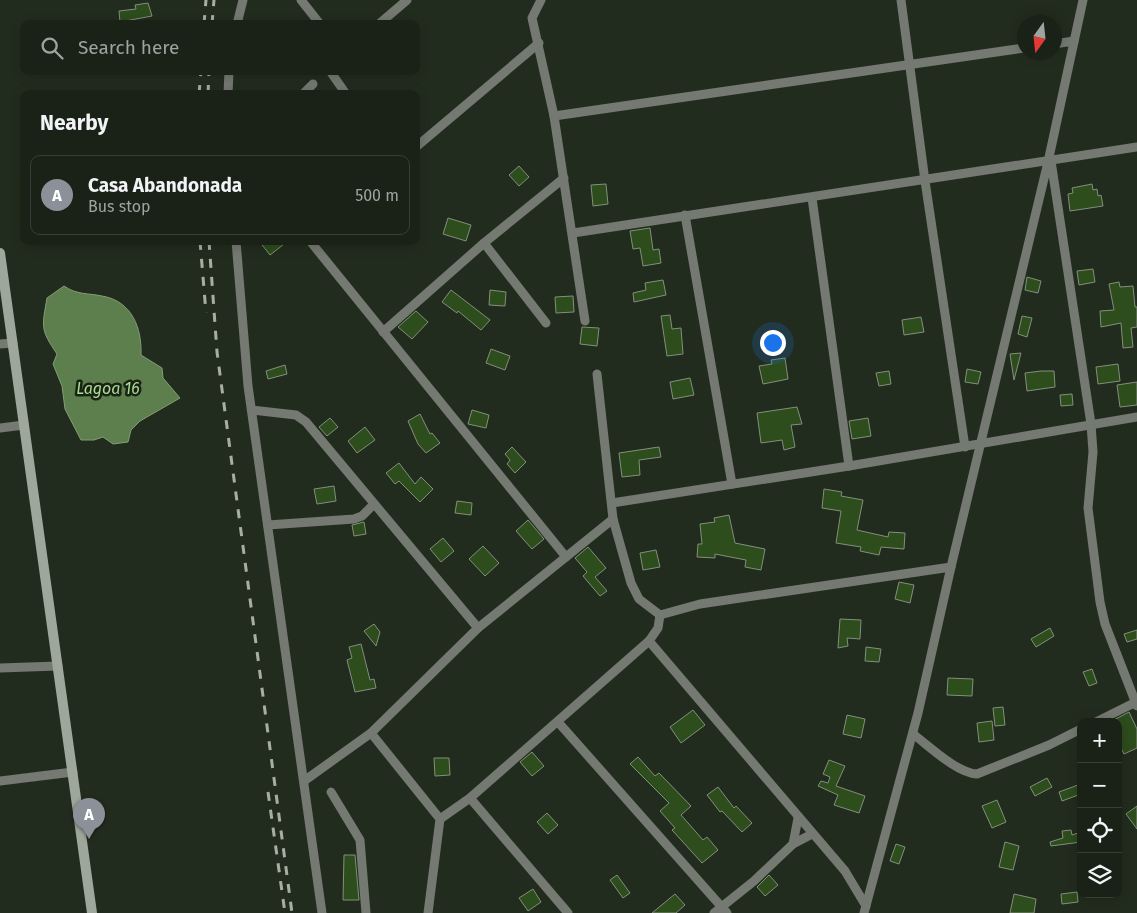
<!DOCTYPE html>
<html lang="en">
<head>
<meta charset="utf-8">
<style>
  body { margin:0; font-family:"Fira Sans",sans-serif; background:#23291f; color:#f1f3f6 }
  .controls { position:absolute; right:15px; bottom:15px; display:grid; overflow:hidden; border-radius:10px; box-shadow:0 2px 12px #0003 }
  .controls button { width:45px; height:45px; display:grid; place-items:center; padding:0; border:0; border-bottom:1px solid #383e35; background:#1a2116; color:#f1f3f6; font:25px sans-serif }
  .compass { position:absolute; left:1017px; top:15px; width:45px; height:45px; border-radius:50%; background:#1a2116; box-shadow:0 2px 12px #0003; rotate:195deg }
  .you { position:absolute; left:772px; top:342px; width:18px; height:18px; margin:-12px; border:4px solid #fff; border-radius:50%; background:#1a73e8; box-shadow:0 0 0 8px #1a73e833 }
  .badge { display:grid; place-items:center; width:32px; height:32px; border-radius:50%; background:#8c9099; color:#fff; font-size:16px; font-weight:700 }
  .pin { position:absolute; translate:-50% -41px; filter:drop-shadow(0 1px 2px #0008) }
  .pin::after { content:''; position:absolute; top:26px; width:18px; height:15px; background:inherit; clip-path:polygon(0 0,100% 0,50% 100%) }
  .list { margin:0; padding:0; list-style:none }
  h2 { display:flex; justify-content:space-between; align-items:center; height:65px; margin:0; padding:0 20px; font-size:21px }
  h2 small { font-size:16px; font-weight:400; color:#9fa3a1 }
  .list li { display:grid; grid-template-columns:32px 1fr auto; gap:15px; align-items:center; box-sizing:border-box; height:80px; margin:0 10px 10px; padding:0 10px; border:1px solid #383e35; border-radius:10px }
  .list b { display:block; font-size:19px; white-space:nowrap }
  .list p { margin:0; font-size:16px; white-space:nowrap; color:#9fa3a1 }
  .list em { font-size:16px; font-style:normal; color:#9fa3a1 }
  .icon { flex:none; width:28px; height:28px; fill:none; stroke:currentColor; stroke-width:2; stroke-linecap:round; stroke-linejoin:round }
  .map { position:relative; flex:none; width:1137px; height:913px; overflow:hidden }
  .search { position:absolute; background:#1a2116; box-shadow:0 2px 12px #0003; left:20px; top:20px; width:400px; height:55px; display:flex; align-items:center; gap:12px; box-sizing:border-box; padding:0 18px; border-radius:10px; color:#9fa3a1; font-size:19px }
  .panel { position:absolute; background:#1a2116; box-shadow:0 2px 12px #0003; left:20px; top:90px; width:400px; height:155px; border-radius:10px }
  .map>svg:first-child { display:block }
  .water { fill:#5d7f4d; stroke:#839d77 }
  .building { fill:#2d4d1d; stroke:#838f7d }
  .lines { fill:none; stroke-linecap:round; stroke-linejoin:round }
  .street { stroke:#747971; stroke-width:9 }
  .secondary { stroke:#9ea79b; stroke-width:10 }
  .rail { stroke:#a7afa4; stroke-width:3; stroke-dasharray:9 9; stroke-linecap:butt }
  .labels { text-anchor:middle; stroke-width:5; stroke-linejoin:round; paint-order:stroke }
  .water-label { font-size:16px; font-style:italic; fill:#a9dd92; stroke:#192214 }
</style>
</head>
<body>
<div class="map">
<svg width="1137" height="913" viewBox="0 0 1137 913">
  <rect width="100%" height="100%" fill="#222c1e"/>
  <path class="water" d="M 64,286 C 77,295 88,293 102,296 C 132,301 142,328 141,355 L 162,368 L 163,378 L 180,398 L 140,421 L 131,430 L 128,442 L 113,444 L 103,437 L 94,440 L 81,440 L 65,409 L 62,386 L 53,364 L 57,354 C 40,329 42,327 47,298 Z"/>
  <g class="building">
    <polygon points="148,3 152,16 120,22 119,11 136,9 135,5"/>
    <polygon points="519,166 529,177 519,186 509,175"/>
    <polygon points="606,184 608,204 593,206 591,185"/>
    <polygon points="1092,184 1093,190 1097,189 1098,196 1101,195 1103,206 1070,211 1068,194 1073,193 1072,188"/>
    <polygon points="448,218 471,225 466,241 443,234"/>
    <polygon points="650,228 653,250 659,249 661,263 643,266 640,248 633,249 630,231"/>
    <polygon points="259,241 288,241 270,255"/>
    <polygon points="1093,269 1095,282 1079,285 1077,271"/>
    <polygon points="1027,277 1041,281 1038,293 1025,290"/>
    <polygon points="663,280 666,295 634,302 633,293 646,290 645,283"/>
    <polygon points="1119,282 1120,287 1133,286 1135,307 1137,307 1137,327 1131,328 1133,347 1123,348 1121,323 1101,327 1100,311 1114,310 1109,284"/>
    <polygon points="451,290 490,320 481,330 458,311 457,313 442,302"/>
    <polygon points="490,290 506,292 505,306 489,305"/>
    <polygon points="573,296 574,312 556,313 555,297"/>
    <polygon points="416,311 428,322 412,339 398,327"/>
    <polygon points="670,315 672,329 681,328 683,354 667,356 661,316"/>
    <polygon points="1022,316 1032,318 1027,337 1018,334"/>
    <polygon points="921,317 924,332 904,335 902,320"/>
    <polygon points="582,327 599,328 597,346 580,344"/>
    <polygon points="491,349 510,356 505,370 486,363"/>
    <polygon points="1021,353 1014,380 1010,354"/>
    <polygon points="785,358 788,379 763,384 759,366 772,364 771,360"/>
    <polygon points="1118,364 1120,381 1098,384 1096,367"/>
    <polygon points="285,365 287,374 268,379 266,371"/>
    <polygon points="967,369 981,372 978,384 965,382"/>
    <polygon points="889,371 891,384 879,386 876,373"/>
    <polygon points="1041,371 1054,371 1055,387 1027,391 1025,373"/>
    <polygon points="690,378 694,395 673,399 670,382"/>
    <polygon points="1137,382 1137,405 1120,407 1117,385"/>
    <polygon points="1072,394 1073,405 1061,406 1060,395"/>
    <polygon points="797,407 802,424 791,425 795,447 784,450 782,440 761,443 757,413"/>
    <polygon points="472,410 489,415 486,428 468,424"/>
    <polygon points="420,414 430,434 432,433 440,443 426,453 418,444 408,421"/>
    <polygon points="330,418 338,427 327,436 319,427"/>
    <polygon points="868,418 871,436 852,439 849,421"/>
    <polygon points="365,427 375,440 357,453 348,441"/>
    <polygon points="512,447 526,462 515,473 507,464 510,460 505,454"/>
    <polygon points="659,447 661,457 639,460 640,475 622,477 619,453"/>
    <polygon points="399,463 415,484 421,477 433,489 420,502 399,481 395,484 386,473"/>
    <polygon points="334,486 336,501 317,504 314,489"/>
    <polygon points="824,489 842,492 841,496 863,500 857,530 888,537 889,532 905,533 904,549 881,547 879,555 860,551 861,547 836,543 841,511 822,508"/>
    <polygon points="457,501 472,503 471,515 455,513"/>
    <polygon points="729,515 735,543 765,549 761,570 745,567 746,560 715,554 715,558 697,557 698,544 702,544 700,524 715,522 714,518"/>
    <polygon points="528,520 544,539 532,549 516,531"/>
    <polygon points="364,522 366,534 354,536 352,525"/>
    <polygon points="443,538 454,551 441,562 430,549"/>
    <polygon points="483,546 499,563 485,576 469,559"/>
    <polygon points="588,547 606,568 595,577 607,591 600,596 583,576 587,572 575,558"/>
    <polygon points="656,550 660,567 643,570 640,553"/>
    <polygon points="899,582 914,585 910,603 895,599"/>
    <polygon points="840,619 861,620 860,639 847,638 848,646 838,648"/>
    <polygon points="374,624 380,632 376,646 364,631"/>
    <polygon points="1050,628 1054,636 1036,647 1031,639"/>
    <polygon points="1137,630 1137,639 1127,642 1124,634"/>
    <polygon points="361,644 370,680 374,679 376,688 355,692 347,660 352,658 349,647"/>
    <polygon points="866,647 881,649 879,662 865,661"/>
    <polygon points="1092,669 1097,683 1089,686 1083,672"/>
    <polygon points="948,678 973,679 972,696 947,695"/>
    <polygon points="1003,707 1005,725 995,726 993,708"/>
    <polygon points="693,710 705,725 681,743 670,727"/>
    <polygon points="1129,712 1137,729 1137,748 1124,754 1118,742 1118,722 1110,722"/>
    <polygon points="847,715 865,719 861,738 843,734"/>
    <polygon points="992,721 994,740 979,742 977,723"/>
    <polygon points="532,752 544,766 532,776 520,762"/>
    <polygon points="638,757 655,776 659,773 691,806 681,815 703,840 707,837 718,850 702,863 672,830 675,828 660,811 669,803 630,764"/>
    <polygon points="434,758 449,758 450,775 435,776"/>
    <polygon points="829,760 845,766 836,786 865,796 859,813 834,805 838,795 818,786 821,781 828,783 830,777 823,774"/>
    <polygon points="1047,778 1052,787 1035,796 1030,787"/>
    <polygon points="1078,785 1081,794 1062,801 1059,792"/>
    <polygon points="718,787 734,808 736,806 752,823 742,832 722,811 720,812 707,795"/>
    <polygon points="997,800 1006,822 992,828 982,806"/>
    <polygon points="1137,806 1137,829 1126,814"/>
    <polygon points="547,813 558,825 548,834 537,822"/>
    <polygon points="1071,830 1072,835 1081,832 1081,842 1051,846 1050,842 1063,838 1062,831"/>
    <polygon points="1005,842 1019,846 1013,870 999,867"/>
    <polygon points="896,844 905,847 899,864 890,861"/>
    <polygon points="344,855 355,855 359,900 343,900"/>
    <polygon points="617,875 630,893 623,898 610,880"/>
    <polygon points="769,875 778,885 765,896 757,887"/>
    <polygon points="533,889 541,902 528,911 519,898"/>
    <polygon points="1077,892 1078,902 1062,904 1061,894"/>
    <polygon points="675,894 685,905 676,913 652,913"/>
    <polygon points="1014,894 1036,899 1034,913 1010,913"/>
  </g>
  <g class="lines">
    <g class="street">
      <polyline points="301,0 320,24"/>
      <polyline points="541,0 532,18 554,116 585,321"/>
      <polyline points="901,0 925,181 965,447"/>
      <polyline points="237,24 243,0"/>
      <polyline points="379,24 407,0"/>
      <polyline points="1054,44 1074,41"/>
      <polyline points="330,71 346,94"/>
      <polyline points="228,94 229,71"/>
      <polyline points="303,94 313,84"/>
      <polyline points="554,116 1024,48"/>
      <polyline points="416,147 539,43"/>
      <polyline points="1051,161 1091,424 1093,452 1088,508 1100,602 1105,624 1137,706"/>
      <polyline points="812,198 849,466"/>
      <polyline points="685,215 732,484"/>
      <polyline points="573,233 1137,147"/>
      <polyline points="236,241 248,386 322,913"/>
      <polyline points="310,241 566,557"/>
      <polyline points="484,243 546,323"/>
      <polyline points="383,332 484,243 564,178"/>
      <polyline points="0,344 13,343"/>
      <polyline points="597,374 613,519 631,583 639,599 660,615"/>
      <polyline points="252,410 296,415 306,422 478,628"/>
      <polyline points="0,428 24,425"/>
      <polyline points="612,503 849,466 1137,417"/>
      <polyline points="268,525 354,519 362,516 374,504"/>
      <polyline points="660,615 658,628 649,641 845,871 866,906"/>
      <polyline points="660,615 700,604 951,567"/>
      <polyline points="0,668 58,666"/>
      <polyline points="558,722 727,913"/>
      <polyline points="1096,722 1136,702"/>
      <polyline points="371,733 440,819 428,913"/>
      <path d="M 913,734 C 929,746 957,773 977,774 L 1049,745 L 1081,729"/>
      <polyline points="0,781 73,772"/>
      <polyline points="304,781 371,733 478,628 613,519"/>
      <polyline points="331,792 360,840 366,913"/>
      <polyline points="470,798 568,913"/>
      <polyline points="440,819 470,798 649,641"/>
      <polyline points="793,844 798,818"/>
      <polyline points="714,913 754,881 793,844 812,834"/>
      <polyline points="864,913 918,713 951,567 1048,162 1083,0"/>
    </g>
    <polyline class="secondary" points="0,253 92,913"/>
    <g class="rail">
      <polyline points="204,24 206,0"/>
      <polyline points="212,24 214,0"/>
      <polyline points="199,94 201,71"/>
      <polyline points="208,94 209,71"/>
      <polyline points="200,241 206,313"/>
      <polyline points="209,241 217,352 292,913"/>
      <polyline points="268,792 285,913"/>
    </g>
  </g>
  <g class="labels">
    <g class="water-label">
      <text x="108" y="394">Lagoa 16</text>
    </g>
  </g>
</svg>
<div class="controls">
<button>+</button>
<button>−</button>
<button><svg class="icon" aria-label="locate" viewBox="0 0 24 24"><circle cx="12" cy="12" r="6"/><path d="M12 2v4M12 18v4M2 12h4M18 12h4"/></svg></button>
<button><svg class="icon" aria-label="layers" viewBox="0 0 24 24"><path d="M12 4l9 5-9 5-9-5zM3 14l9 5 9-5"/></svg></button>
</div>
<svg class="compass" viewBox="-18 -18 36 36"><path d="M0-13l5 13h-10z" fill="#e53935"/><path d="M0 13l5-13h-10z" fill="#9fa3a1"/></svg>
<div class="you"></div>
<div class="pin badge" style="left:89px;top:839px">A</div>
<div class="search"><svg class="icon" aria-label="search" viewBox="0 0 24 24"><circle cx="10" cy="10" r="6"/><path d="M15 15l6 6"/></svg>Search here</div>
<section class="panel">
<h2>Nearby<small></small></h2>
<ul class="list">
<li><span class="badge">A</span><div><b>Casa Abandonada</b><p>Bus stop</p></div><em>500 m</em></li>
</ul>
</section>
</div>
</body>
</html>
